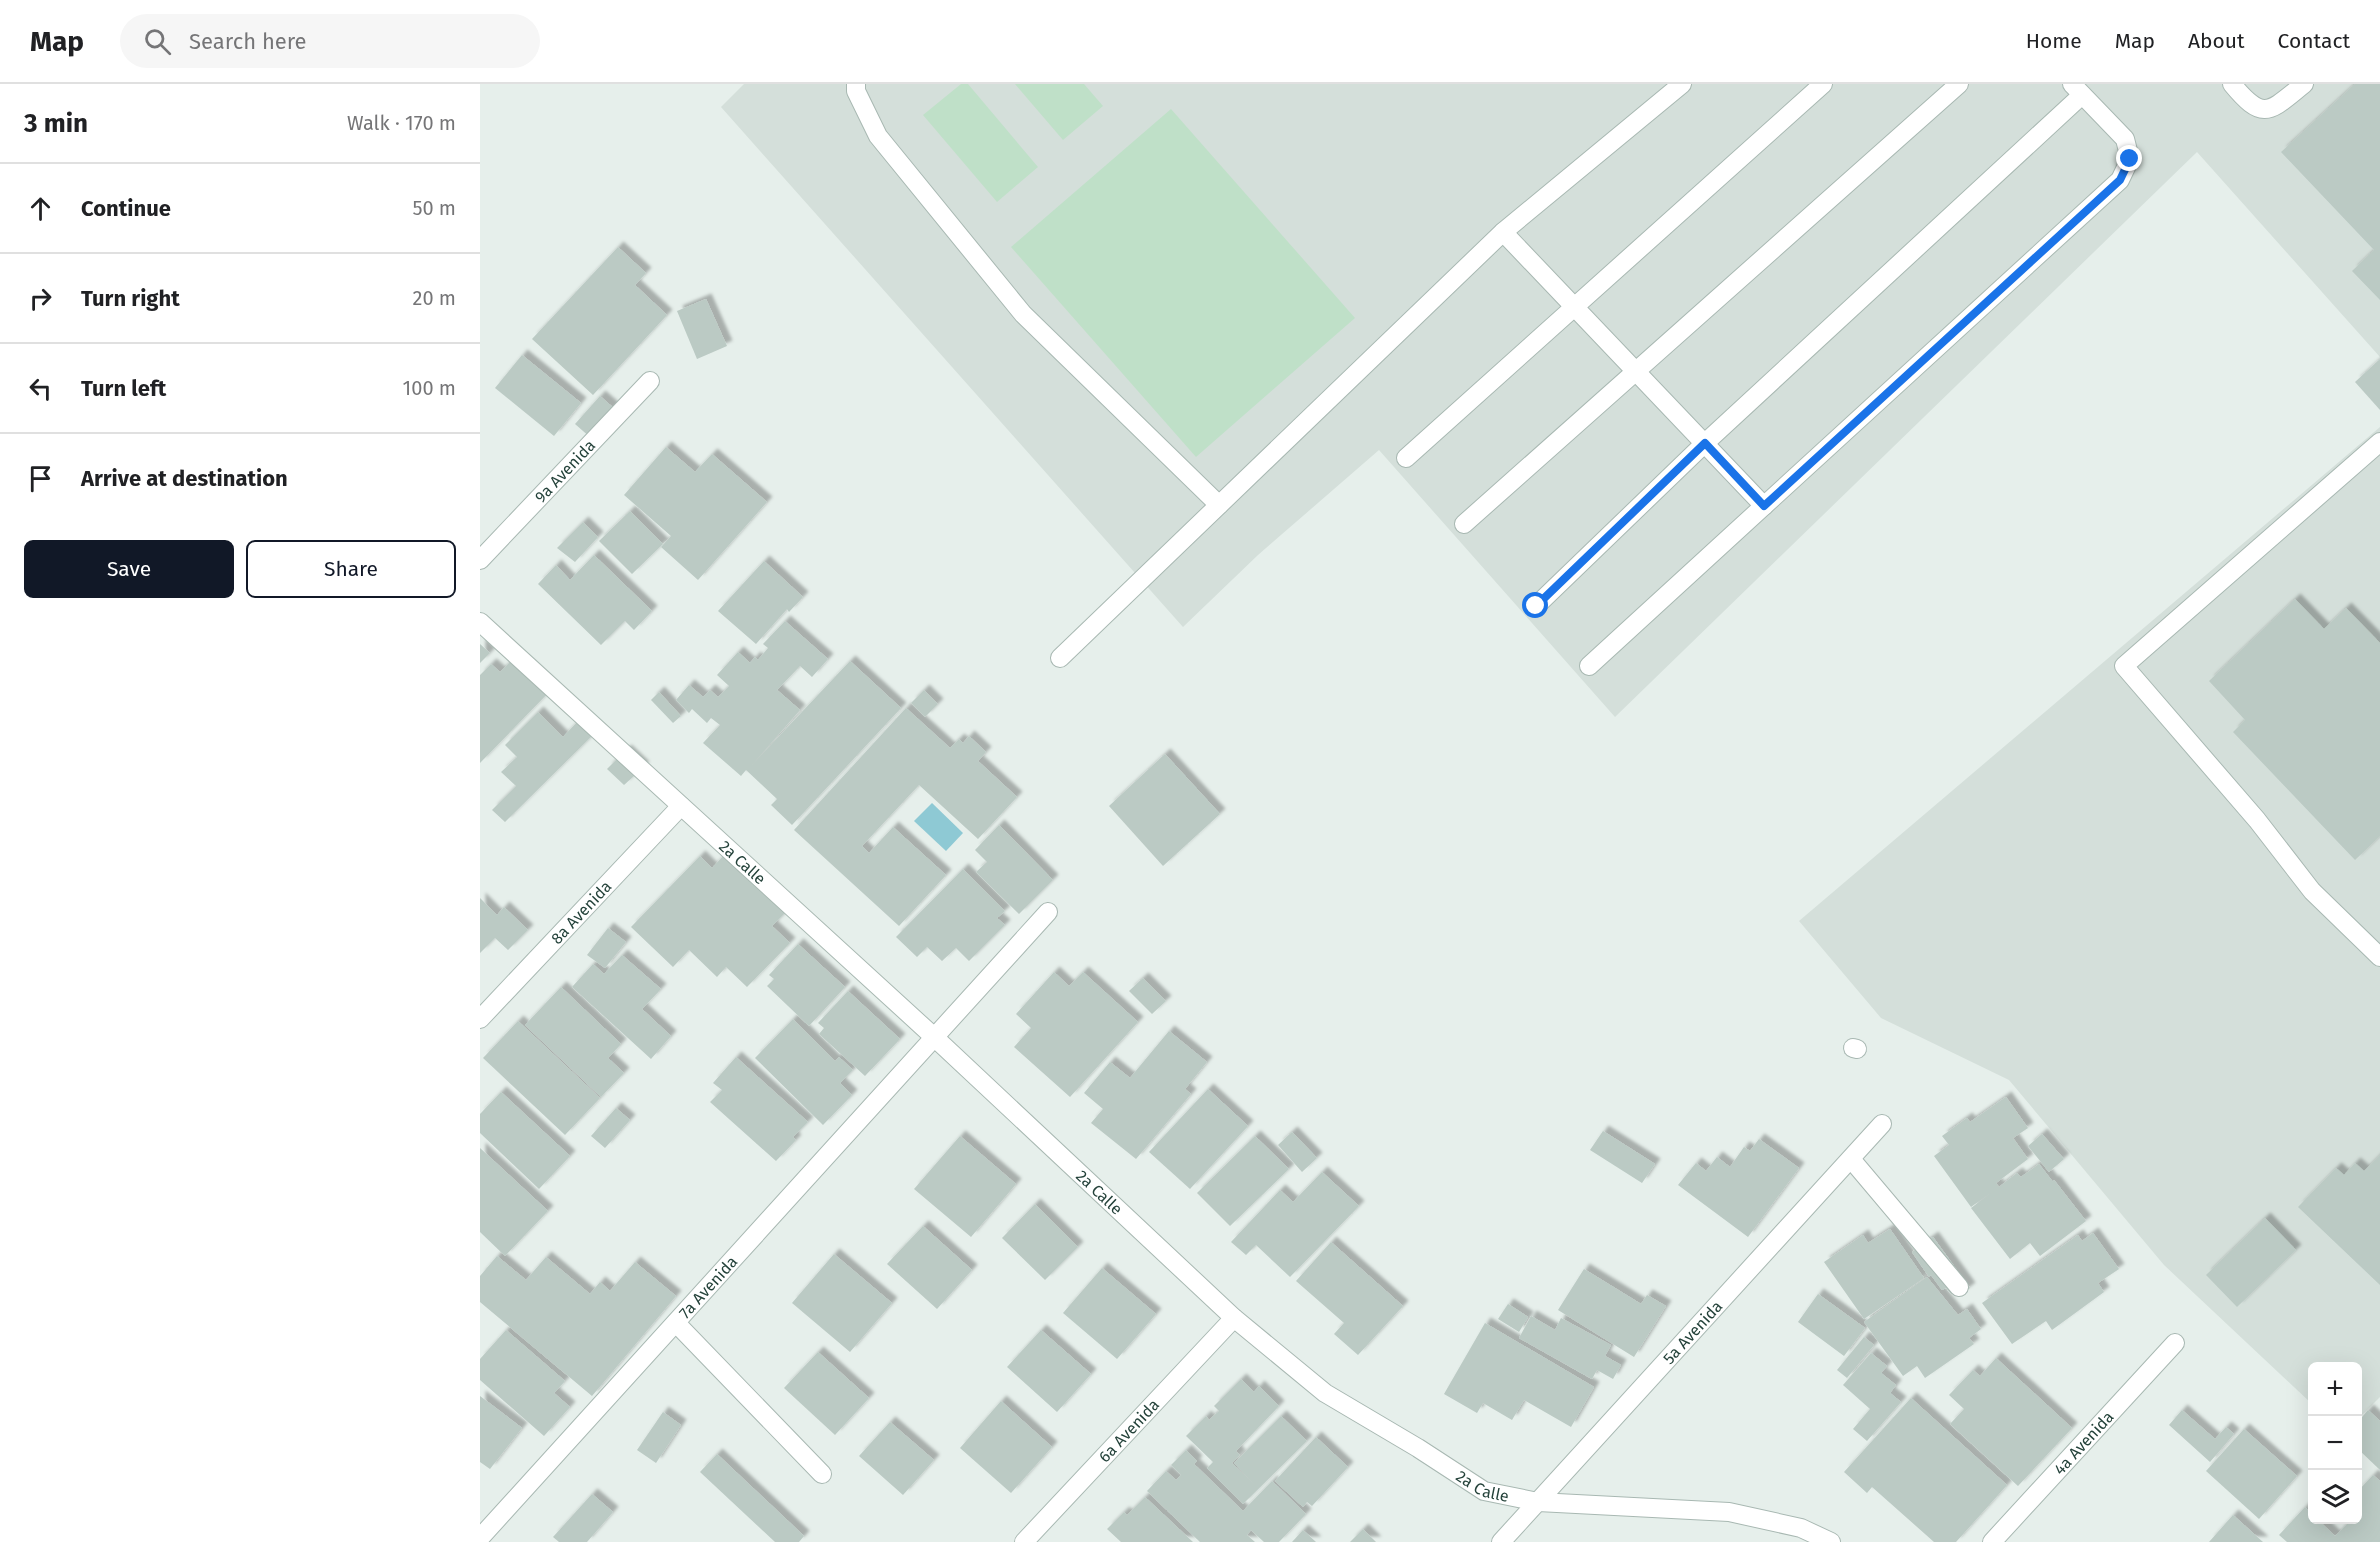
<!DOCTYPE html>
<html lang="en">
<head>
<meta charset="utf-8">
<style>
  body { margin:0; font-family:"Fira Sans",sans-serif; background:#f6f6f6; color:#202124 }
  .controls { position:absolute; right:18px; bottom:18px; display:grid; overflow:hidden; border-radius:9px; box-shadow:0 6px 24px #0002 }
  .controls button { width:54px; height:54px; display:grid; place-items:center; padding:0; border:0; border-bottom:2px solid #e0e0e0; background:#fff; color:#202124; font:30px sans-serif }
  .stop { position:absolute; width:18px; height:18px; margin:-14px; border:4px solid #1a73e8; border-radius:50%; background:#fff }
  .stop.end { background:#1a73e8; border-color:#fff; box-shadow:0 2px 6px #0008 }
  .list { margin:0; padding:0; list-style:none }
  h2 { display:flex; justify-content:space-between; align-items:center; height:78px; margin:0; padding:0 24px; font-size:26px }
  h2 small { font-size:20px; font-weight:400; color:#757577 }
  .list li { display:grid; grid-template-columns:39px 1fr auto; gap:18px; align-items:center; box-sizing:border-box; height:90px; padding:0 24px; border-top:2px solid #e0e0e0 }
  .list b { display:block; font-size:22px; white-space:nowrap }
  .list em { font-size:20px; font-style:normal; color:#757577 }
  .actions { display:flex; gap:12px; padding:18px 24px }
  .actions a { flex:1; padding:14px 0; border:2px solid #111827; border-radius:9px; text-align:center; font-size:21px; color:#111827 }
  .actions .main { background:#111827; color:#fff }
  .icon { flex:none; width:33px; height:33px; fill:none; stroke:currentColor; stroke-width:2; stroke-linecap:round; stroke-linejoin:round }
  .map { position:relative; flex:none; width:1900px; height:1458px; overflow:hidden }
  header { display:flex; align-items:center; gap:36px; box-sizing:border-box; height:84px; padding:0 30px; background:#fff; border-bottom:2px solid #e0e0e0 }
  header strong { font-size:28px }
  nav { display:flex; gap:33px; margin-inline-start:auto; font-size:21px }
  .search { width:420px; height:54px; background:#f6f6f6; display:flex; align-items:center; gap:15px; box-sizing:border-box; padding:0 21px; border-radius:33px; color:#757577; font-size:22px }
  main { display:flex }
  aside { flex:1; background:#fff }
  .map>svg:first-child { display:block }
  .built { fill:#d4dfda }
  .green { fill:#bfe0c8 }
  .water { fill:#8ec9d4 }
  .building { fill:#bbcac4; filter:url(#shadow) }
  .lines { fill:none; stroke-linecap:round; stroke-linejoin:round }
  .minor-casing { stroke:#a8b8b2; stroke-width:20 }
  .minor { stroke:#fff; stroke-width:18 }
  .route { stroke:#1a73e8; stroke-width:8 }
  .labels { text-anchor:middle; stroke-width:4.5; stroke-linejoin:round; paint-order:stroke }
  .street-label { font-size:16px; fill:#24423a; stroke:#f7fbf9 }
</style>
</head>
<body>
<header>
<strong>Map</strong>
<div class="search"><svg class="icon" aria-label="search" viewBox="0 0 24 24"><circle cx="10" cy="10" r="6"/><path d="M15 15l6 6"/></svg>Search here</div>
<nav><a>Home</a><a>Map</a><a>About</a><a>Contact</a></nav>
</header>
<main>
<aside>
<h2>3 min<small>Walk · 170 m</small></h2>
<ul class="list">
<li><svg class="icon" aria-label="ahead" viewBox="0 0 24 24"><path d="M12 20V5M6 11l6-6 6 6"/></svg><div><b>Continue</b></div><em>50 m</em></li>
<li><svg class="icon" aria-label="right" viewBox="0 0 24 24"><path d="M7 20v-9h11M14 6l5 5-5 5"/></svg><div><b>Turn right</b></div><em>20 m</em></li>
<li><svg class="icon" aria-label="left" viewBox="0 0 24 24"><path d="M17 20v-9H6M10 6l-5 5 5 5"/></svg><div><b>Turn left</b></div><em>100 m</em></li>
<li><svg class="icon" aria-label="arrive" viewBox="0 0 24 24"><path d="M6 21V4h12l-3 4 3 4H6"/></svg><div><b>Arrive at destination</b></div></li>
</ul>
<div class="actions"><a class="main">Save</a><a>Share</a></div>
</aside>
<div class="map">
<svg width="1900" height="1458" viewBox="0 0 1900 1458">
  <defs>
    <filter id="shadow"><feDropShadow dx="5.5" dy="-5.5" stdDeviation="1.5" flood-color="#0004"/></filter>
  </defs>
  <rect width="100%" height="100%" fill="#e6efeb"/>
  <g class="built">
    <polygon points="264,0 1900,0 1900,273 1717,68 1135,633 899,366 778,471 703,543 241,23"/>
    <polygon points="1900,343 1900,1313 1878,1335 1878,1282 1832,1282 1832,1320 1684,1181 1529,996 1401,934 1319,837"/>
  </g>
  <g class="green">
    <polygon points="481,0 488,0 558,83 517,118 443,31"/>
    <polygon points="535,0 604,0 623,22 583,56"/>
    <polygon points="691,25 875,234 716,373 531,163"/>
  </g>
  <polygon class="water" points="452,719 483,749 466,767 434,737"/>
  <g class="building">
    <polygon points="1875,0 1900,0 1900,216 1872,187 1894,166 1801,68"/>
    <polygon points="138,163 166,189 155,201 187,231 113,311 52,255"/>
    <polygon points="226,215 247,262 217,275 197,227"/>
    <polygon points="42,271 101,319 74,352 15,304"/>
    <polygon points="1900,275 1900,326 1875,298"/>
    <polygon points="120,312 144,333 119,361 95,340"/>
    <polygon points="186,363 215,388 232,370 287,418 218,496 181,463 191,452 144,411"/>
    <polygon points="150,427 183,460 152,490 119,457"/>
    <polygon points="103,438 118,453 95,478 77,464"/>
    <polygon points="114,471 172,527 154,546 145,537 121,561 58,500 76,481 90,496"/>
    <polygon points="284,477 323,513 309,528 307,525 276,560 238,527"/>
    <polygon points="1815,515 1844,545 1866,524 1900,559 1900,752 1875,776 1753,648 1765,636 1729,597"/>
    <polygon points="305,537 348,575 332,593 320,582 297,606 320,626 271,682 370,577 421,624 312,741 291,721 297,715 266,686 261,692 223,659 240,641 231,634 227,639 212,625 209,629 196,616 209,601 223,613 230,606 238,613 249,602 237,591 258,568 270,579 275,573 278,576 288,564 283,560"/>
    <polygon points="0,560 10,569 0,579"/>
    <polygon points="30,578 41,589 47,581 72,605 0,679 0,591 11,580 20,588"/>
    <polygon points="444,606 458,620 445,633 431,619"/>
    <polygon points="179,608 201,632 193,639 171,616"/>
    <polygon points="426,624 470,664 479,655 483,659 489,652 506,668 498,677 537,713 498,755 439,701 382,762 389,769 413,743 466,791 419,842 314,746"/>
    <polygon points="58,628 83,653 100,635 114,650 25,738 12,726 36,702 21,688 37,673 25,661"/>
    <polygon points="146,666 164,683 144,701 127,685"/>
    <polygon points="685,670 740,730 683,782 629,722"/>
    <polygon points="519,741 573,796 539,830 496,788 507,778 495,766"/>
    <polygon points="246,769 307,827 292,842 310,859 267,903 246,883 237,893 209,866 193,883 151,843 220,772 232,784"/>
    <polygon points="483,785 525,827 517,834 525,841 489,877 476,864 462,877 447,863 437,873 416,853"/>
    <polygon points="0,814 17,831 24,823 48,846 28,866 15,854 0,869"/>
    <polygon points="128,844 146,858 125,884 107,871"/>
    <polygon points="318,860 365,903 329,942 287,902 294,895 289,891"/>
    <polygon points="142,871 181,905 162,925 191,952 171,975 92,903 113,880 124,890"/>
    <polygon points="574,888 589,902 603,888 658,938 590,1013 534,963 551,944 536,930"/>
    <polygon points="663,894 686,917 672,930 649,907"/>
    <polygon points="81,903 141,960 128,974 144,989 121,1013 45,941"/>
    <polygon points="368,907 420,955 385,992 339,950 344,944 338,939"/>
    <polygon points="313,935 355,977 359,973 373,986 360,999 372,1011 343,1041 275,974"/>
    <polygon points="38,937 120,1014 85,1051 3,974"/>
    <polygon points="689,947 727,978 705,1005 711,1010 656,1075 611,1039 623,1025 604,1009 630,978 650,994"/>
    <polygon points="256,973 328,1038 313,1053 316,1056 296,1077 230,1018 242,1006 233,999"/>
    <polygon points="728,1005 768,1042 710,1105 669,1068"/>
    <polygon points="21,1008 90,1072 59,1105 0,1049 0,1030"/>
    <polygon points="1526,1013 1548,1044 1533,1054 1548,1075 1516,1099 1519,1103 1537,1089 1541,1093 1559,1080 1573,1098 1574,1096 1606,1137 1560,1172 1550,1159 1530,1175 1491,1124 1512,1108 1491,1123 1454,1072 1469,1061 1462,1052 1487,1034 1490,1038"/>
    <polygon points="136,1024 150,1036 125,1064 111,1052"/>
    <polygon points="1123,1047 1175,1080 1162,1099 1110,1066"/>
    <polygon points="812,1048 837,1074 822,1088 798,1061"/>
    <polygon points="1562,1050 1584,1075 1569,1088 1548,1062"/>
    <polygon points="480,1052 536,1100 491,1153 434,1105"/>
    <polygon points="775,1052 809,1085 750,1142 717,1109"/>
    <polygon points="1279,1055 1319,1084 1268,1153 1198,1101 1216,1079 1226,1087 1237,1073 1250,1083 1264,1063 1270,1067"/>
    <polygon points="0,1064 68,1127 25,1172 0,1148"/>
    <polygon points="1900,1071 1900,1201 1818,1123 1856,1084 1864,1091 1875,1079 1884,1087"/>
    <polygon points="842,1088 879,1122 810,1193 776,1161 766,1171 751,1158 800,1106 813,1118"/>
    <polygon points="555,1120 598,1163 565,1196 522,1154"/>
    <polygon points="1785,1134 1816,1166 1757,1223 1726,1191"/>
    <polygon points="443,1142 492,1186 457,1225 407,1180"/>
    <polygon points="1410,1145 1444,1194 1384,1235 1344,1178 1383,1151 1388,1159"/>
    <polygon points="1613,1149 1639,1185 1618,1199 1624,1208 1572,1246 1566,1237 1532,1260 1502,1219 1598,1151 1602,1157"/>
    <polygon points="1453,1153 1490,1204 1482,1210 1478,1205 1471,1210 1466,1204 1462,1206 1451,1191 1449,1193 1432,1168"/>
    <polygon points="851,1158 923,1222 878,1271 854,1250 864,1239 816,1197"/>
    <polygon points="354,1170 412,1219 370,1268 312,1219"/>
    <polygon points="17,1172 46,1196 66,1173 110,1210 120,1198 130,1207 155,1178 196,1212 112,1312 0,1218 0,1192"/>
    <polygon points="622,1184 676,1230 637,1275 583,1229"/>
    <polygon points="1104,1185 1161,1220 1167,1211 1186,1222 1154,1273 1078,1226"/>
    <polygon points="1447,1193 1478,1231 1487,1225 1501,1245 1489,1254 1494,1260 1445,1294 1437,1282 1423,1292 1384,1238"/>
    <polygon points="1338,1210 1385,1244 1364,1272 1318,1238"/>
    <polygon points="1028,1220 1048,1233 1039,1248 1018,1235"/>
    <polygon points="1051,1232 1075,1246 1081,1234 1131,1261 1125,1272 1141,1281 1133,1295 1117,1286 1112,1295 1039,1254"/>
    <polygon points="1005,1239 1114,1303 1091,1343 1044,1316 1032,1336 1003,1319 997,1329 964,1310"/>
    <polygon points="26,1246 85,1297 74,1309 90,1323 64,1352 0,1296 0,1275"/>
    <polygon points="561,1246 611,1290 577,1328 527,1283"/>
    <polygon points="1384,1253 1394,1261 1367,1294 1357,1286"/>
    <polygon points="338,1268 389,1314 355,1351 304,1304"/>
    <polygon points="1391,1269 1407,1282 1401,1289 1416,1301 1410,1309 1421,1318 1387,1357 1373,1345 1390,1325 1363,1301"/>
    <polygon points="1516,1274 1592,1344 1538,1402 1470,1340 1484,1325 1469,1311 1493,1286 1500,1292"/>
    <polygon points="761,1295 774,1308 779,1302 799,1322 756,1367 760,1371 752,1379 774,1400 754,1379 801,1332 827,1357 763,1420 727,1384 733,1378 706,1352 726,1332 729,1336 739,1327 734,1322"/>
    <polygon points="0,1312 42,1344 10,1385 0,1378"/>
    <polygon points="1431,1314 1527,1401 1476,1458 1454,1458 1392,1403 1387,1409 1364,1388"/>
    <polygon points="521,1317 572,1363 531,1409 480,1364"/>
    <polygon points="1702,1326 1735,1355 1746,1343 1754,1350 1730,1378 1689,1341"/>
    <polygon points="1888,1326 1900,1337 1900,1386 1878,1365 1878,1338"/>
    <polygon points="183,1328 201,1341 176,1379 157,1366"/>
    <polygon points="410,1338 454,1376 423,1411 379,1372"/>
    <polygon points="1764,1345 1817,1392 1779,1435 1726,1387"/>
    <polygon points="836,1353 868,1383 832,1422 827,1418 823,1423 795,1397"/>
    <polygon points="706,1366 717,1377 714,1380 763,1427 792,1397 826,1430 799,1458 784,1458 771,1446 767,1451 775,1458 720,1458 667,1407 686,1387 696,1396 701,1391 691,1381"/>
    <polygon points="237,1370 324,1452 319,1458 295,1458 220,1388"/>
    <polygon points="1893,1391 1900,1397 1900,1458 1807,1458 1799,1451 1825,1423 1832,1430 1832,1436 1838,1436 1855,1452 1871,1436 1878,1436 1878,1407"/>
    <polygon points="112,1410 133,1428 107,1458 79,1458 73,1453"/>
    <polygon points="665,1413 713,1458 641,1458 627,1445 644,1428 647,1431"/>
    <polygon points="1753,1431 1783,1458 1729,1458"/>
    <polygon points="883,1445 896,1458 870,1458"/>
    <polygon points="823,1446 836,1458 812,1458"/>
  </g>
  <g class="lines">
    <defs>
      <g id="minor">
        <polyline points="376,0 376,7 398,52 543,230 739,421"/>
        <path d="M 1752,0 C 1784,39 1790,27 1824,0"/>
        <polyline points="1023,148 1284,422"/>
        <polyline points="1900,358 1644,582 1777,736 1832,807 1900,873"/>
        <polyline points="926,374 1343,0"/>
        <polyline points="984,440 1479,0"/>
        <path id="s1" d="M 0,476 L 170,297"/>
        <polyline points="1056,522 1225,359 1602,11"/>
        <path id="s2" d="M 0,538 L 453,952 L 754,1234 L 845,1309 L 938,1364 L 1004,1407 L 1058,1418 L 1249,1428 L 1321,1444 L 1351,1458"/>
        <polyline points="580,574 1023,148 1202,0"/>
        <polyline points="1109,582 1640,96 1650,75 1645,55 1592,0"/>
        <path id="s3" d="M 0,935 L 201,722"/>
        <polyline points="1373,964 1377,965"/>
        <polyline points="1371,1075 1479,1203"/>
        <polyline points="196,1239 342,1390"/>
        <path id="s4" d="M 0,1454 L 568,828"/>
        <path id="s5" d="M 544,1458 L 754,1234"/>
        <path id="s6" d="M 1021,1458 L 1402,1040"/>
        <path id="s7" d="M 1512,1458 L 1695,1259"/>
      </g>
    </defs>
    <use href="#minor" class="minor-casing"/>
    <use href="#minor" class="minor"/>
  </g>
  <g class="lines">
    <polyline class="route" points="1056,522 1225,359 1284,422 1640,96 1650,75"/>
  </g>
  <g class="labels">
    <g class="street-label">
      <text dy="6" stroke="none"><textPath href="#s1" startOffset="123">9a Avenida</textPath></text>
      <text dy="6" stroke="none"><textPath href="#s2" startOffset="356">2a Calle</textPath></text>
      <text dy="6" stroke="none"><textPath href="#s3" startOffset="147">8a Avenida</textPath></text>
      <text dy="6" stroke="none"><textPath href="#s2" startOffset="842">2a Calle</textPath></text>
      <text dy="6" stroke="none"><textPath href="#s4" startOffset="339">7a Avenida</textPath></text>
      <text dy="6" stroke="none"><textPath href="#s6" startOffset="284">5a Avenida</textPath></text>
      <text dy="6" stroke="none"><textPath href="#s5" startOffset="153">6a Avenida</textPath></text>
      <text dy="6" stroke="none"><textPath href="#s7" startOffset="135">4a Avenida</textPath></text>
      <text dy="6" stroke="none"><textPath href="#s2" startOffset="1328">2a Calle</textPath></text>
    </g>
  </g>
</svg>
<div class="controls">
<button>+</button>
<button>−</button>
<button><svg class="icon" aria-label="layers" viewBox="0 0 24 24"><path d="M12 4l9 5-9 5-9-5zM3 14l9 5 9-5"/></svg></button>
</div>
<div class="stop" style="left:1056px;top:522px"></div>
<div class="stop end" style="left:1650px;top:75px"></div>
</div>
</main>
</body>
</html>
